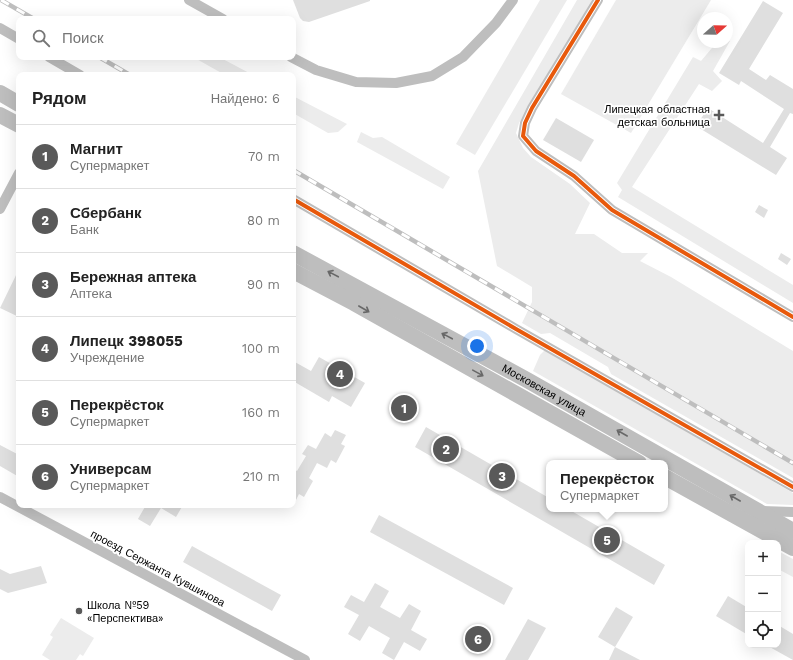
<!DOCTYPE html>
<html lang="ru">
<head>
<meta charset="utf-8">
<style>
  body { margin:0; font-family:"Work Sans",sans-serif; background:#f2f2f2; color:#222 }
  .controls { position:absolute; right:12px; bottom:12px; display:grid; overflow:hidden; border-radius:8px; box-shadow:0 4px 16px #0002 }
  .controls button { width:36px; height:36px; display:grid; place-items:center; padding:0; border:0; border-bottom:1px solid #e0e0e0; background:#fff; color:#222; font:20px sans-serif }
  .compass { position:absolute; left:697px; top:12px; width:36px; height:36px; border-radius:50%; background:#fff; box-shadow:0 4px 16px #0002; rotate:70deg }
  .you { position:absolute; left:477px; top:346px; width:14px; height:14px; margin:-10px; border:3px solid #fff; border-radius:50%; background:#1a73e8; box-shadow:0 0 0 6px #1a73e833 }
  .badge { display:grid; place-items:center; width:26px; height:26px; border-radius:50%; background:#595959; color:#fff; font-size:13px; font-weight:700 }
  .pin { position:absolute; translate:-50% -50%; border:2px solid #fff; box-shadow:0 1px 4px #0006 }
  .popup { position:absolute; left:546px; top:460px; width:122px; height:52px; box-sizing:border-box; display:grid; place-content:center; border-radius:8px; background:#fff; filter:drop-shadow(0 1px 3px #0005); font-size:13px; white-space:nowrap; color:#767676 }
  .popup b { font-size:15px; color:#222 }
  .popup::after { content:''; position:absolute; left:50%; top:100%; margin-left:-8px; border:8px solid transparent; border-top-color:#fff }
  .list { margin:0; padding:0; list-style:none }
  h2 { display:flex; justify-content:space-between; align-items:center; height:52px; margin:0; padding:0 16px; font-size:17px }
  h2 small { font-size:13px; font-weight:400; color:#767676 }
  .list li { display:grid; grid-template-columns:26px 1fr auto; gap:12px; align-items:center; box-sizing:border-box; height:64px; padding:0 16px; border-top:1px solid #e0e0e0 }
  .list b { display:block; font-size:15px; white-space:nowrap }
  .list p { margin:0; font-size:13px; white-space:nowrap; color:#767676 }
  .list em { font-size:13px; font-style:normal; color:#767676 }
  .icon { flex:none; width:22px; height:22px; fill:none; stroke:currentColor; stroke-width:2; stroke-linecap:round; stroke-linejoin:round }
  .map { position:relative; flex:none; width:793px; height:660px; overflow:hidden }
  .search { position:absolute; background:#fff; box-shadow:0 4px 16px #0002; left:16px; top:16px; width:280px; height:44px; display:flex; align-items:center; gap:10px; box-sizing:border-box; padding:0 14px; border-radius:8px; color:#767676; font-size:15px }
  .panel { position:absolute; background:#fff; box-shadow:0 4px 16px #0002; left:16px; top:72px; width:280px; height:436px; border-radius:8px }
  .map>svg:first-child { display:block }
  .green { fill:#ececec }
  .building { fill:#dfdfdf }
  .lines { fill:none; stroke-linecap:round; stroke-linejoin:round }
  .street { stroke:#bebebe; stroke-width:10 }
  .primary { stroke:#bebebe; stroke-width:16 }
  .rail-casing { stroke:#bebebe; stroke-width:4.5 }
  .rail { stroke:#fff; stroke-width:3; stroke-dasharray:9; stroke-linecap:butt }
  .cycleway-casing { stroke:#fff; stroke-width:6 }
  .cycleway { stroke:#e8590c; stroke-width:4 }
  .oneway { stroke:#686868 }
  .poi-dot { fill:#595959; stroke:#fff; stroke-width:1.5 }
  .labels { text-anchor:middle; stroke-width:3.5; stroke-linejoin:round; paint-order:stroke }
  .poi-label { font-size:11px; fill:#000; stroke:#fff; text-anchor:end }
  .street-label { font-size:11px; fill:#000; stroke:#fff }
</style>
</head>
<body>
<div class="map">
<svg width="793" height="660" viewBox="0 0 793 660">
  <rect width="100%" height="100%" fill="#fff"/>
  <g class="green">
    <polygon points="540,0 567,0 475,155 456,144"/>
    <polygon points="577,0 593,0 519,123 516,133 523,148 531,157 570,184 590,203 575,234 594,234 622,253 648,253 640,261 671,277 793,351 793,478 611,374 608,367 550,333 541,334 522,323 532,302 532,287 497,266 478,171"/>
    <polygon points="616,0 711,0 631,133 561,94"/>
    <polygon points="727,39 730,41 713,71 722,81 712,91 699,84 632,187 793,285 793,303 618,197 622,190 617,183 693,57 701,61 717,42 727,42"/>
    <polygon points="193,57 219,57 253,75 225,75"/>
    <polygon points="293,96 347,124 338,132 328,133 293,113"/>
    <polygon points="361,132 373,138 382,137 450,177 443,189 357,142"/>
    <polygon points="545,350 793,493 793,505 767,504 533,371 540,355"/>
    <polygon points="778,551 793,559 793,577 778,569"/>
    <polygon points="61,618 94,638 83,656 80,654 76,660 50,660 42,655 53,637 50,635"/>
  </g>
  <g class="building">
    <polygon points="293,0 370,0 370,1 309,22 303,21 300,18"/>
    <polygon points="763,1 783,13 749,69 766,80 770,75 793,89 793,114 790,113 770,147 787,158 776,175 696,126 708,108 763,143 784,109 741,81 739,85 719,73"/>
    <polygon points="556,118 594,140 581,162 543,140"/>
    <polygon points="759,205 768,210 764,218 755,212"/>
    <polygon points="781,253 791,259 787,265 778,259"/>
    <polygon points="19,269 19,317 0,308"/>
    <polygon points="319,357 365,383 351,407 332,396 329,402 293,381 293,361 311,371"/>
    <polygon points="426,427 549,498 549,509 568,509 665,565 654,585 415,447"/>
    <polygon points="335,430 346,435 341,444 345,446 336,463 331,460 327,468 317,463 309,478 313,481 304,497 299,494 293,506 293,469 297,471 306,456 302,454 308,445 316,449 325,433 331,437"/>
    <polygon points="0,445 19,455 19,477 0,466"/>
    <polygon points="146,505 183,505 176,517 161,508 150,526 138,519"/>
    <polygon points="379,515 513,588 504,605 370,532"/>
    <polygon points="192,546 281,595 272,611 183,562"/>
    <polygon points="41,566 47,583 8,593 0,589 0,569 10,574"/>
    <polygon points="375,583 389,591 380,607 400,618 409,604 421,611 411,630 427,639 420,651 404,642 394,660 382,653 390,638 369,626 360,641 348,634 359,615 344,607 351,595 364,602"/>
    <polygon points="728,596 748,608 748,635 716,616"/>
    <polygon points="616,607 633,617 615,647 598,637"/>
    <polygon points="528,619 546,628 528,660 505,660"/>
    <polygon points="778,625 793,634 793,660 766,645 778,645"/>
    <polygon points="474,628 490,637 482,650 467,641"/>
    <polygon points="615,647 640,660 609,660"/>
  </g>
  <g class="lines">
    <g class="street">
      <polyline points="189,0 223,19"/>
      <polyline points="598,0 532,108 525,123 523,136 536,151 574,176 612,210 793,317"/>
      <polyline points="0,28 19,39"/>
      <polyline points="49,57 80,75"/>
      <polyline points="291,57 316,70 356,82 396,83 432,76 463,57 496,23 513,0"/>
      <polyline points="293,199 516,329 793,487"/>
      <polyline points="0,209 19,173"/>
      <polyline points="0,497 305,660"/>
      <polyline points="761,511 793,512"/>
    </g>
    <g class="primary">
      <polyline points="0,93 19,104"/>
      <polyline points="0,115 19,125"/>
      <path id="s1" d="M 293,253 L 527,380 L 793,531"/>
      <polyline points="293,271 354,303 639,463"/>
      <polyline points="665,477 793,548"/>
    </g>
    <defs>
      <g id="rail">
        <polyline points="1,0 34,19"/>
        <polyline points="99,57 130,75"/>
        <polyline points="293,170 793,463"/>
      </g>
    </defs>
    <use href="#rail" class="rail-casing"/>
    <use href="#rail" class="rail"/>
    <defs>
      <g id="cycleway">
        <polyline points="598,0 532,108 525,123 523,136 536,151 574,176 612,210 793,317"/>
        <polyline points="293,199 516,329 793,487"/>
      </g>
    </defs>
    <use href="#cycleway" class="cycleway-casing"/>
    <use href="#cycleway" class="cycleway"/>
  </g>
  <defs><path id="oneway-shaft" d="M-6 0H5M1.5-3L5.5 0L1.5 3" fill="none" stroke-width="1.6" stroke-linecap="round" stroke-linejoin="round"/></defs>
  <g class="oneway">
    <use href="#oneway-shaft" transform="translate(333 274) rotate(-152)"/>
    <use href="#oneway-shaft" transform="translate(364 309) rotate(30)"/>
    <use href="#oneway-shaft" transform="translate(447 336) rotate(-152)"/>
    <use href="#oneway-shaft" transform="translate(478 373) rotate(29)"/>
    <use href="#oneway-shaft" transform="translate(622 433) rotate(-150)"/>
    <use href="#oneway-shaft" transform="translate(735 498) rotate(-150)"/>
  </g>
  <g class="poi-dot">
    <path d="M717 109h4v4h4v4h-4v4h-4v-4h-4v-4h4z"/>
    <circle cx="79" cy="611" r="4"/>
  </g>
  <g class="labels">
    <g class="poi-label">
      <text x="710" y="113">Липецкая областная<tspan x="710" dy="13">детская больница</tspan></text>
      <text x="87" y="609" text-anchor="start">Школа №59<tspan x="87" dy="13">«Перспектива»</tspan></text>
    </g>
    <g class="street-label">
      <text dy="4" stroke="none"><textPath href="#s1" startOffset="286">Московская улица</textPath></text>
      <text transform="translate(158 568) rotate(28)" y="4">проезд Сержанта Кувшинова</text>
    </g>
  </g>
</svg>
<div class="controls">
<button>+</button>
<button>−</button>
<button><svg class="icon" aria-label="locate" viewBox="0 0 24 24"><circle cx="12" cy="12" r="6"/><path d="M12 2v4M12 18v4M2 12h4M18 12h4"/></svg></button>
</div>
<svg class="compass" viewBox="-18 -18 36 36"><path d="M0-13l5 13h-10z" fill="#e53935"/><path d="M0 13l5-13h-10z" fill="#767676"/></svg>
<div class="you"></div>
<div class="pin badge" style="left:404px;top:408px">1</div>
<div class="pin badge" style="left:446px;top:449px">2</div>
<div class="pin badge" style="left:502px;top:476px">3</div>
<div class="pin badge" style="left:340px;top:374px">4</div>
<div class="pin badge" style="left:607px;top:540px">5</div>
<div class="popup"><b>Перекрёсток</b>Супермаркет</div>
<div class="pin badge" style="left:478px;top:639px">6</div>
<div class="search"><svg class="icon" aria-label="search" viewBox="0 0 24 24"><circle cx="10" cy="10" r="6"/><path d="M15 15l6 6"/></svg>Поиск</div>
<section class="panel">
<h2>Рядом<small>Найдено: 6</small></h2>
<ul class="list">
<li><span class="badge">1</span><div><b>Магнит</b><p>Супермаркет</p></div><em>70 m</em></li>
<li><span class="badge">2</span><div><b>Сбербанк</b><p>Банк</p></div><em>80 m</em></li>
<li><span class="badge">3</span><div><b>Бережная аптека</b><p>Аптека</p></div><em>90 m</em></li>
<li><span class="badge">4</span><div><b>Липецк 398055</b><p>Учреждение</p></div><em>100 m</em></li>
<li><span class="badge">5</span><div><b>Перекрёсток</b><p>Супермаркет</p></div><em>160 m</em></li>
<li><span class="badge">6</span><div><b>Универсам</b><p>Супермаркет</p></div><em>210 m</em></li>
</ul>
</section>
</div>
</body>
</html>
